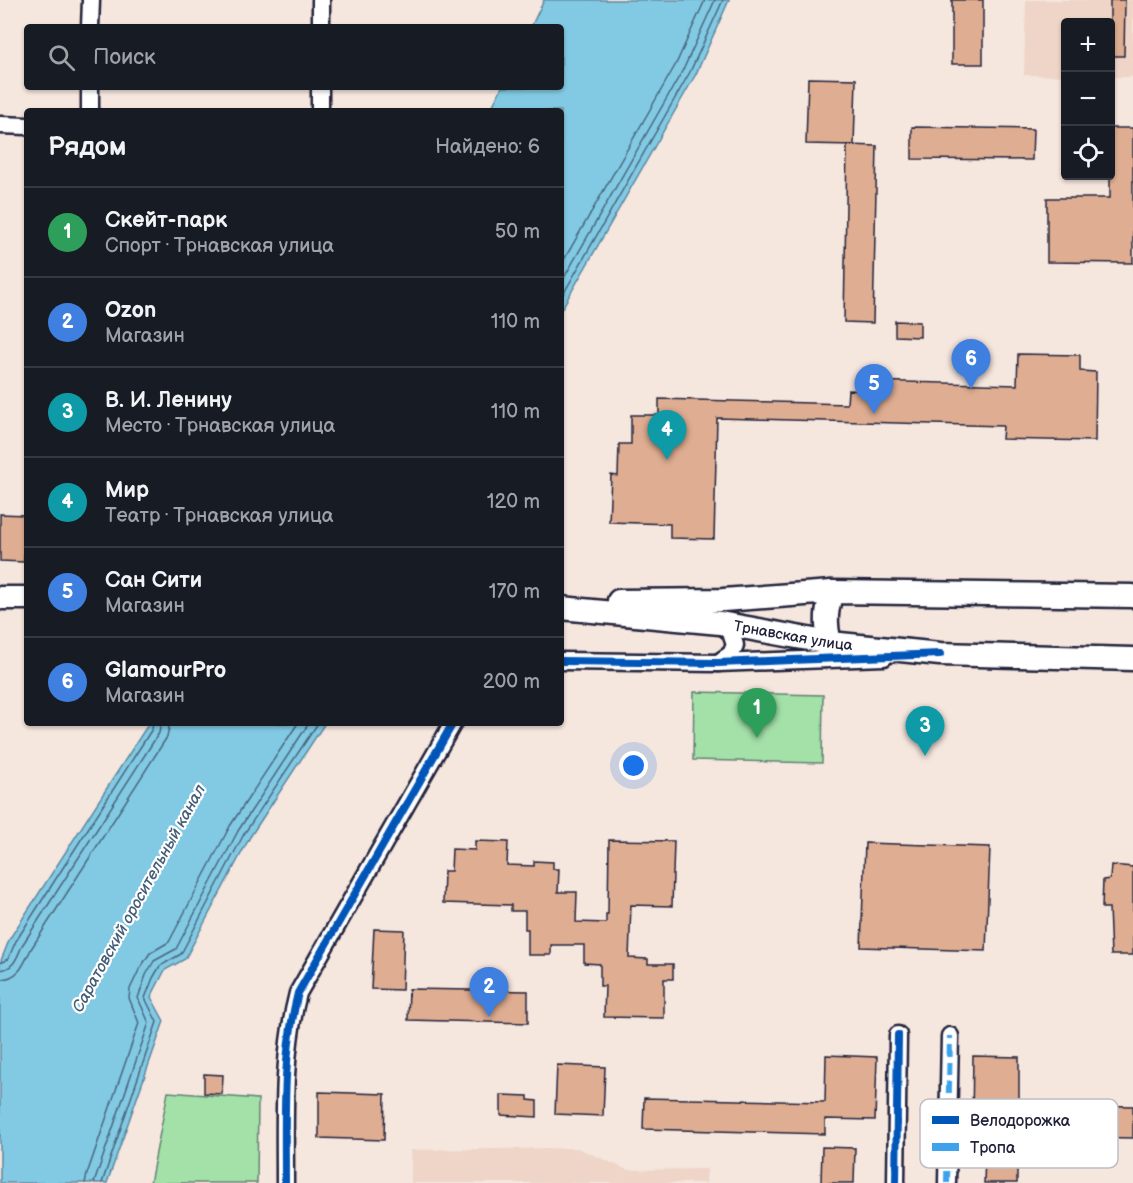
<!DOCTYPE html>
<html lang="ru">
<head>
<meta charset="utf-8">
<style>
  body { margin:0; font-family:"Balsamiq Sans",sans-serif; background:#242831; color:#f1f3f6 }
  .controls { position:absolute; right:18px; top:18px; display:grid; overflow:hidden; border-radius:6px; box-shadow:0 2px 4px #0004 }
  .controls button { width:54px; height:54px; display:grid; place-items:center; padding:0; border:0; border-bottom:2px solid #363941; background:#171b24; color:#f1f3f6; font:30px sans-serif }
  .you { position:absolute; left:634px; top:766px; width:21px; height:21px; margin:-15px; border:4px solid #fff; border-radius:50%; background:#1a73e8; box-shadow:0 0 0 9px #1a73e833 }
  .badge { display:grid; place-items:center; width:39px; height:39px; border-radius:50%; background:#8c9099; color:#fff; font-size:20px; font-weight:700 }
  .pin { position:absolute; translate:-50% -50px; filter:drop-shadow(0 2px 3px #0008) }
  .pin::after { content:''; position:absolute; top:32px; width:21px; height:18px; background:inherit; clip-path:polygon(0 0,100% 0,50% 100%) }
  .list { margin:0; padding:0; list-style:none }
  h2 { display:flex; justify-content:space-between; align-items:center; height:78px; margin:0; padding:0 24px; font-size:26px }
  h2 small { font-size:20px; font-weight:400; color:#9ea1a6 }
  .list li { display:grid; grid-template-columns:39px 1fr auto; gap:18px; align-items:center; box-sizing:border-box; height:90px; padding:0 24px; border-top:2px solid #363941 }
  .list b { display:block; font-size:22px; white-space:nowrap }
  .list p { margin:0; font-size:20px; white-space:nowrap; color:#9ea1a6 }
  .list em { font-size:20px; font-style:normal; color:#9ea1a6 }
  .icon { flex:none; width:33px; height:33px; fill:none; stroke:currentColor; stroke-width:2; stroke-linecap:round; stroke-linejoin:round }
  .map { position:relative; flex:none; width:1133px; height:1183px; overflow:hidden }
  .search { position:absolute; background:#171b24; box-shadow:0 2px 4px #0004; left:24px; top:24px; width:540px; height:66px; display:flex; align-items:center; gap:15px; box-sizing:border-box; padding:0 21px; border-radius:6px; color:#9ea1a6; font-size:22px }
  .panel { position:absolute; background:#171b24; box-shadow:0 2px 4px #0004; left:24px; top:108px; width:540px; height:618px; border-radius:6px }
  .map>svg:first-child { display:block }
  .built { fill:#eed5c7 }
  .green { fill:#a3e1a9; stroke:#628272; stroke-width:1.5 }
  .water { fill:#82cae3; stroke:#5c87a0; stroke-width:1.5 }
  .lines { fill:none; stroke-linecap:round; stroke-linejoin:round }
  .shore { stroke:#48657e; stroke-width:1.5 }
  .building { fill:#dfad91; stroke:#22223b; stroke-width:1.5 }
  .street-casing { stroke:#22223b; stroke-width:21 }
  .secondary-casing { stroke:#22223b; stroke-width:27 }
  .street { stroke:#fff; stroke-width:16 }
  .secondary { stroke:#fff; stroke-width:22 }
  .quiet { stroke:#3ea2ec; stroke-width:6; stroke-dasharray:12 6; stroke-linecap:butt }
  .cycleway-casing { stroke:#fff; stroke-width:11 }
  .cycleway { stroke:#0057b8; stroke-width:8 }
  .labels { text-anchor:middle; stroke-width:4.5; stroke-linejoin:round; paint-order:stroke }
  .street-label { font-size:15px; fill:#22223b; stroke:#fff }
  .water-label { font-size:16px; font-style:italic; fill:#445d76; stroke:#fff }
  .key { fill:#fff; stroke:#bdbdc4; stroke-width:1.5 }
  .key-label { font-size:16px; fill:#22223b }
</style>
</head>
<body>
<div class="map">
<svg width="1133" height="1183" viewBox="0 0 1133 1183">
  <rect width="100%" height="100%" fill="#f5e6de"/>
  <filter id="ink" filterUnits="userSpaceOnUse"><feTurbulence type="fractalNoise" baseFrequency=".0167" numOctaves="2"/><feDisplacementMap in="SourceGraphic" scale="12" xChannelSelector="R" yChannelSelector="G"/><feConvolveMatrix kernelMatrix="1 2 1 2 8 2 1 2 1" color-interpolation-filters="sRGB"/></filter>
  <g filter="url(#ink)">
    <g class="built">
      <polygon points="1026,0 1133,0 1133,77 1111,77 1110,22 1066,22 1065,76 1024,75"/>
      <polygon points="577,1148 628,1170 707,1169 706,1183 411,1183 411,1150"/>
    </g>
    <g class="green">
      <polygon points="694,692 823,695 822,763 693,760"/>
      <polygon points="168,1092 258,1099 257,1183 150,1183"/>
    </g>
    <g class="water">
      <polygon points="544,0 729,0 696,74 561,310 561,111 490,111 502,87 561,87 561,27 531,27"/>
      <polygon points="149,723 325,723 250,837 185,959 165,970 151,997 164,1021 107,1183 0,1183 0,963 10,938"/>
    </g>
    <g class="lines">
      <g class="shore">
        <polyline points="561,265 676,64 705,0"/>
        <polyline points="561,283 684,68 715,0"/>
        <polyline points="561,298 690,72 723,0"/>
        <polyline points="0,963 8,959 16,941 152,729 153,723"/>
        <path d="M 0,970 C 15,969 17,956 23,944 L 159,733 L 161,723"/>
        <path d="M 0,979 C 19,979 24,964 31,949 L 167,737 L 170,723"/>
        <polyline points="85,1183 87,1174 139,1023 129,998 130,989 139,970 150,953 169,942 230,826 298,723"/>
        <polyline points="94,1183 149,1023 138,998 146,975 154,961 176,949 238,831 309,723"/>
        <polyline points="102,1183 157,1022 145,998 153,978 160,966 181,954 244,834 318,723"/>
      </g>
    </g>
    <g class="building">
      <rect x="952" y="0" width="31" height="64"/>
      <polygon points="1110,0 1125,0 1124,56 1110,56"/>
      <polygon points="808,78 856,79 854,145 806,144"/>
      <polygon points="912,127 1033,129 1032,160 912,159"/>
      <polygon points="1110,128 1133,128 1133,263 1047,262 1047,198 1110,198"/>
      <polygon points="847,145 877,146 873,323 844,322"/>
      <polygon points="895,321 920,322 920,337 895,336"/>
      <polygon points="1018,354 1080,355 1080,371 1096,372 1095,441 1002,439 1003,426 717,418 714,539 670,538 670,524 609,522 611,475 618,476 619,444 631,444 631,415 659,415 659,399 847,404 848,390 869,391 869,381 1017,385"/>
      <polygon points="0,514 26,515 24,562 0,561"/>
      <polygon points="609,840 674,841 672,906 631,905 629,958 648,959 648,964 673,964 673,979 664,979 664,1018 604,1017 605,986 600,986 600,964 584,963 584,945 551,945 551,955 528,955 528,929 525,929 525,911 511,911 511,905 443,903 444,871 451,871 452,849 475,850 475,841 508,842 507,865 534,866 534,861 553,862 553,869 559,869 558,892 577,892 576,922 606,923 606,914 608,914"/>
      <polygon points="865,843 990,847 986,951 861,947"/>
      <polygon points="1111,865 1133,867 1133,955 1111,955 1109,908 1102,908 1103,880 1110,879"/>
      <polygon points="374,929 404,930 402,990 371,989"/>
      <polygon points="409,989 528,991 528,1023 408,1020"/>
      <polygon points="826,1055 877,1057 875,1120 825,1119 825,1134 643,1129 644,1098 825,1102"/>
      <polygon points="973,1056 1019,1057 1019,1104 1133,1106 1133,1138 1018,1136 1019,1122 972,1121"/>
      <polygon points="557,1065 605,1067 603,1116 555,1114"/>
      <polygon points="204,1074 223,1075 222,1094 204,1093"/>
      <polygon points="319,1092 385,1094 384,1140 319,1138"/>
      <polygon points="501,1095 528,1096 528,1100 537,1101 537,1117 501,1115"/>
      <polygon points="822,1147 855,1148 854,1183 821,1183"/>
      <polygon points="985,1156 1017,1156 1017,1183 984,1183"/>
    </g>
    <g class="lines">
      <defs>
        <g id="street">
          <polyline points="90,27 91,0"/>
          <polyline points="321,27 321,0"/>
          <polyline points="90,111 90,87"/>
          <polyline points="320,111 320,87"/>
          <polyline points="0,125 27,126"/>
          <polyline points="561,661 718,663 884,657"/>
          <polyline points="718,663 731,654 735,645 731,633 720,623"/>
          <path d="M 285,1183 C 285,1119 282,1055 298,993 L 453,723"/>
          <polyline points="896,1183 898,1035"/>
          <polyline points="947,1183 950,1036"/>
        </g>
        <g id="secondary">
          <polyline points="0,598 27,598"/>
          <polyline points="619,601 723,600 832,592 1133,596"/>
          <path id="s1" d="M 561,608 L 720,623 L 830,643 L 940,654 L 1133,659"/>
          <path d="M 830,643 C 825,623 826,610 832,592"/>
        </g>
      </defs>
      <use href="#street" class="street-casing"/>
      <use href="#secondary" class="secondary-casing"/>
      <use href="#street" class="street"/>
      <use href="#secondary" class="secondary"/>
      <polyline class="quiet" points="947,1183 950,1036"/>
      <defs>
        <g id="cycleway">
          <polyline points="561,661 718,663 940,654"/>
          <path d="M 285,1183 C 285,1119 282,1055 298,993 L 453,723"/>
          <polyline points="896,1183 898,1035"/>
        </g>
      </defs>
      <use href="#cycleway" class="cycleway-casing"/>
      <use href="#cycleway" class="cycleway"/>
    </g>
  </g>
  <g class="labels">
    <g class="street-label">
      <text dy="5" stroke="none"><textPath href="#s1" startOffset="234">Трнавская улица</textPath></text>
    </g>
    <g class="water-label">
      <text transform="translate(138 898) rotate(-61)" y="6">Саратовский оросительный канал</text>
    </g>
  </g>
  <rect x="920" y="1099" width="198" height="69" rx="9" class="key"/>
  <rect x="932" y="1116" width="27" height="8" fill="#0057b8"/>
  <rect x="932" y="1143" width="27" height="8" fill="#3ea2ec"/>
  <g class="key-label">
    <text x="970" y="1126">Велодорожка</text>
    <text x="970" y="1153">Тропа</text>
  </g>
</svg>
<div class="controls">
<button>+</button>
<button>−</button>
<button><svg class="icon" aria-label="locate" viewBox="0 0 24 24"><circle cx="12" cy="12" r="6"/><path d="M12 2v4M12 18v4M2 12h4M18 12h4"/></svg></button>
</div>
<div class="you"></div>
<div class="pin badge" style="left:757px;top:738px;background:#2e9e5b">1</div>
<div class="pin badge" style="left:489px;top:1017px;background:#3f7fe0">2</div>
<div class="pin badge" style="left:925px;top:756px;background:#0f9aa8">3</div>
<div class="pin badge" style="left:667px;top:460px;background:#0f9aa8">4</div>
<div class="pin badge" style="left:874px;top:414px;background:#3f7fe0">5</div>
<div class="pin badge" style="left:971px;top:389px;background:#3f7fe0">6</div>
<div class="search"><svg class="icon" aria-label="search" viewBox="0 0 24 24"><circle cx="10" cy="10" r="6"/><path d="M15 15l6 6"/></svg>Поиск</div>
<section class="panel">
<h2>Рядом<small>Найдено: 6</small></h2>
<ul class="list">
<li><span class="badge" style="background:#2e9e5b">1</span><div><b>Скейт-парк</b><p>Спорт · Трнавская улица</p></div><em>50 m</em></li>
<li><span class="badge" style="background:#3f7fe0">2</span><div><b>Ozon</b><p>Магазин</p></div><em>110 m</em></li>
<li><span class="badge" style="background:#0f9aa8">3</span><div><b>В. И. Ленину</b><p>Место · Трнавская улица</p></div><em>110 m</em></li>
<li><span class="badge" style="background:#0f9aa8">4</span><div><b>Мир</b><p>Театр · Трнавская улица</p></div><em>120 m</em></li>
<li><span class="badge" style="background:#3f7fe0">5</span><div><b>Сан Сити</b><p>Магазин</p></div><em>170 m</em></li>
<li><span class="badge" style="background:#3f7fe0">6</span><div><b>GlamourPro</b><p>Магазин</p></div><em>200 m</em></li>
</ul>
</section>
</div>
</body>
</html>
